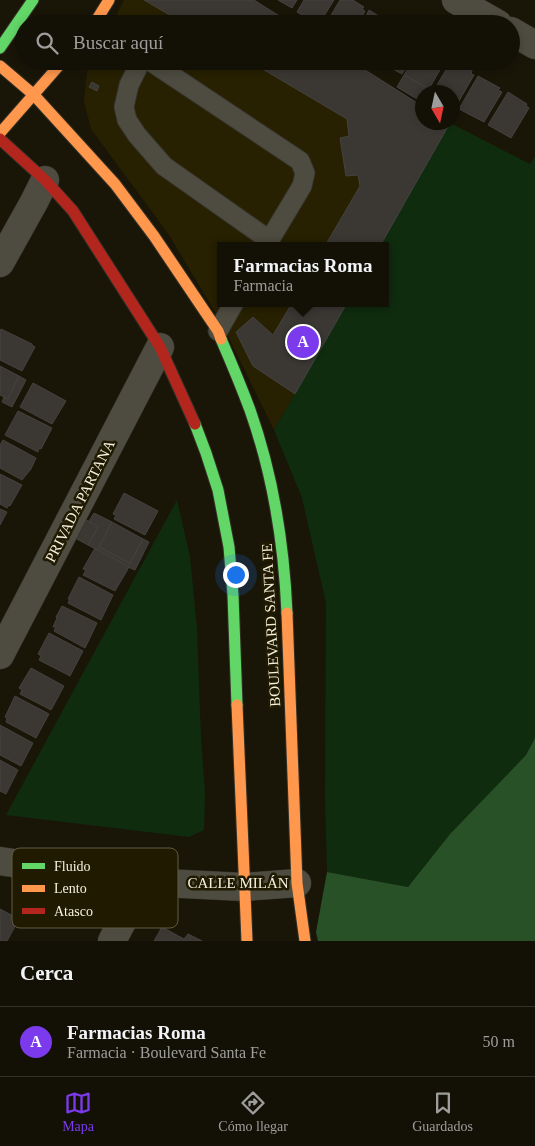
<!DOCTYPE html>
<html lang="es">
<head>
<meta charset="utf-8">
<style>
  body { margin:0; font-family:"Times New Roman",serif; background:#1c1910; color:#f1f3f6 }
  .compass { position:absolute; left:415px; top:85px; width:45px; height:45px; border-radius:50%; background:#131006; box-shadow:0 2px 8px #0003; rotate:171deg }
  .you { position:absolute; left:235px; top:574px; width:18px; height:18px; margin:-12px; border:4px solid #fff; border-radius:50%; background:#1a73e8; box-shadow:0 0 0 8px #1a73e833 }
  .badge { display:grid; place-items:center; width:32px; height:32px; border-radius:50%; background:#7c3aed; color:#fff; font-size:16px; font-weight:700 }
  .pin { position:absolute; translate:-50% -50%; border:2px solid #fff; box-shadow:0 1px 5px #0006 }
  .popup { position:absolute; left:217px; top:242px; width:172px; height:65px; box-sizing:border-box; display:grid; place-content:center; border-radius:0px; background:#131006; filter:drop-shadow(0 1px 4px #0005); font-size:16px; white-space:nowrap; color:#9d9d9b }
  .popup b { font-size:19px; color:#f1f3f6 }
  .popup::after { content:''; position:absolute; left:50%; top:100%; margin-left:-10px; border:10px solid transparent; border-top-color:#131006 }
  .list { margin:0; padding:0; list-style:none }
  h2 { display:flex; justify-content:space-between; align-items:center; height:65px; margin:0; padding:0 20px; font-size:21px }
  h2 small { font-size:16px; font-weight:400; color:#9d9d9b }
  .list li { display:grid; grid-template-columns:32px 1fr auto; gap:15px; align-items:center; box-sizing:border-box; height:70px; padding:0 20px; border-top:1px solid #323028 }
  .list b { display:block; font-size:19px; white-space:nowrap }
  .list p { margin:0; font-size:16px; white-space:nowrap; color:#9d9d9b }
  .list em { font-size:16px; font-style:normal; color:#9d9d9b }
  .icon { flex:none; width:28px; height:28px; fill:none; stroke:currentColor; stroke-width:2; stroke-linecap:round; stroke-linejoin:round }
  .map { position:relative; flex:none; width:535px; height:941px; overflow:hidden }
  .search { position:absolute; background:#131006; box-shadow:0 2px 8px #0003; left:15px; right:15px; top:15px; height:55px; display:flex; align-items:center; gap:12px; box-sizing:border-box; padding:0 18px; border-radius:28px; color:#9d9d9b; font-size:19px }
  .sheet { height:135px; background:#131006 }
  nav { display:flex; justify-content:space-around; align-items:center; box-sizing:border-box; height:70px; border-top:1px solid #323028; background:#131006; font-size:14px; color:#9d9d9b }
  nav a { display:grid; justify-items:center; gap:2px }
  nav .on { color:#7c3aed }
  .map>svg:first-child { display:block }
  .built { fill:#272001 }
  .green { fill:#0f2c0f }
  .forest { fill:#285127 }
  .building { fill:#3b3834; stroke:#444140 }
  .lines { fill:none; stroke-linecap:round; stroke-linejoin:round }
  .lane-casing { stroke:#343128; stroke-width:21 }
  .street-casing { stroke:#343128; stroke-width:29 }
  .fast-casing { stroke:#343128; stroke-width:13 }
  .slow-casing { stroke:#343128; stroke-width:13 }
  .jam-casing { stroke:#343128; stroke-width:13 }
  .lane { stroke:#4e4c41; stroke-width:19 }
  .street { stroke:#4e4c41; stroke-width:28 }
  .fast { stroke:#63d668; stroke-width:11 }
  .slow { stroke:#ff974d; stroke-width:11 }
  .jam { stroke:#b3261e; stroke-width:11 }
  .labels { text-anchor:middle; stroke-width:5; stroke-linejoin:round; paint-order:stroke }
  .street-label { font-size:15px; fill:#f4f1e1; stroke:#201a01 }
  .key { fill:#201a01; stroke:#605a44; stroke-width:1 }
  .key-label { font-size:14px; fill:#f4f1e1 }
</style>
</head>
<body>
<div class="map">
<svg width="535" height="941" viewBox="0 0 535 941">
  <rect width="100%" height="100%" fill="#191608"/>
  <g class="built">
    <polygon points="124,0 254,0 292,24 112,24"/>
    <polygon points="93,61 351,61 422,106 422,122 450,123 380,246 220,246 220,303 347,303 274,430 221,322 169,235 91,129 84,102 87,72"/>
  </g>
  <g class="green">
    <polygon points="450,123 530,164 535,156 535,738 526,755 450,834 408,887 327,872 325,795 326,603 302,498 274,430 347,303 386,303 386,246 380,246"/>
    <polygon points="177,500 190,557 197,629 201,738 205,794 204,830 189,837 6,815"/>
  </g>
  <polygon class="forest" points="535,738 535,941 318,941 316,932 327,872 408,887 450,834 526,755"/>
  <g class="building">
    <polygon points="144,0 254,0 292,24 185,24"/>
    <polygon points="278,0 297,0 292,8"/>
    <polygon points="304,0 334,0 319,24 317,24 297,12"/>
    <polygon points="340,0 353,0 364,7 362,9 365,11 358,24 326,24"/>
    <polygon points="369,10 390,23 390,24 362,24"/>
    <polygon points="249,61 351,61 422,106 422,122 450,123 380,246 325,246 360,186 358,175 346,176 340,138 349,136 347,119"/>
    <polygon points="378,61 410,61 402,74"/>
    <polygon points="413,61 445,61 429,89 404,75"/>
    <polygon points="451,61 454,61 472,71 471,74 474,75 456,106 452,103 452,92 433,92"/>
    <polygon points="404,75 429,89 427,92 422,92 422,102 397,87"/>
    <polygon points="478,76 500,88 498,90 502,92 484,122 459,109"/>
    <polygon points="92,82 99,86 97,91 89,87"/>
    <polygon points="508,92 527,104 526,106 529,108 511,138 488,125"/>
    <polygon points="292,303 347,303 295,394 253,366 236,332 253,317 273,335"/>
    <polygon points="1,329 32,344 32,345 35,347 22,371 0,360 0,332"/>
    <polygon points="0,366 19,376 8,399 0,395"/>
    <polygon points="19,376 26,380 12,407 2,402 4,397 8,399"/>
    <polygon points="33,383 66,401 52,424 20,407"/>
    <polygon points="18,411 52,428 41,449 39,448 38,452 5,435"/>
    <polygon points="3,440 36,458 31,469 22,480 0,468 0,445"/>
    <polygon points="0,474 22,485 10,506 9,505 7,508 0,504"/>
    <polygon points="124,493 158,511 145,535 114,519 116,515 113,514"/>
    <polygon points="0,509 7,512 0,525"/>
    <polygon points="94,513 112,522 99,547 130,563 128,567 88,545 98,527 89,521"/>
    <polygon points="85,519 98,527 88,545 75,538"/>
    <polygon points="112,522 143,539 130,563 99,547"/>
    <polygon points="143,539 149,542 135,570 128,567"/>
    <polygon points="95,548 129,567 115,591 83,575 86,570 83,569"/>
    <polygon points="79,577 113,595 101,620 68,603 70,599 68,599"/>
    <polygon points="62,606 97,623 85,648 54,631 56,627 53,627 57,618 56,617"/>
    <polygon points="49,633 83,651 70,676 39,660 41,656 38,654"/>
    <polygon points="31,668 64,686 51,710 20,694 22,690 19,688"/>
    <polygon points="15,696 49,714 36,738 6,722 7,718 5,717"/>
    <polygon points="0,725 33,743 21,766 0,755"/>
    <polygon points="0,760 18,770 6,794 0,791"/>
    <polygon points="0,909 19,919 7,941 0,941"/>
    <polygon points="162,927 184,939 188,934 202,941 154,941"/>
  </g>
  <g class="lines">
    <defs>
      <g id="lane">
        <polyline points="141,61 129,85 124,107 127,120 137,135 164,166 269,240"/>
        <polyline points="150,61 300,161 305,173 302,186 266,246"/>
        <polyline points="218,331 234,303"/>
      </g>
      <g id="street">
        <polyline points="456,0 498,24"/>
        <polyline points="511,31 535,45"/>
        <polyline points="0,263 34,202 45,180"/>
        <polyline points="0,655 160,347"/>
        <polyline points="0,861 143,882 244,887 297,883"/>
        <polyline points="112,941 143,882"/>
      </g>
      <g id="fast">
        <polyline points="0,48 33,0"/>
        <path d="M 221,339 C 231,362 241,386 250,410 C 273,475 284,544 287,613"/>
        <polyline points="195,424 206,453 218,490 229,547 233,595 237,705"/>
      </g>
      <g id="slow">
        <polyline points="94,24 109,0"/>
        <polyline points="0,66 34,95 115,184 154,236 218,331 221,339"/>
        <polyline points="0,133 63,61"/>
        <polyline points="287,613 297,883 305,941"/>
        <polyline points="237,705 247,941"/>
      </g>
      <polyline id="jam" points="0,139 45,180 73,211 160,347 195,424"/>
    </defs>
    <use href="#lane" class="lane-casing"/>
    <use href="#street" class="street-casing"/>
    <use href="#fast" class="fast-casing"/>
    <use href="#slow" class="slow-casing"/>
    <use href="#jam" class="jam-casing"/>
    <use href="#lane" class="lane"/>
    <use href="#street" class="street"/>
    <use href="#fast" class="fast"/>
    <use href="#slow" class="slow"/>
    <use href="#jam" class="jam"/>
  </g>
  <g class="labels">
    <g class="street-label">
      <text transform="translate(80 501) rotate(-63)" y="5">PRIVADA PARTANA</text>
      <text transform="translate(271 625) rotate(-93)" y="5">BOULEVARD SANTA FE</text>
      <text x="238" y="888">CALLE MILÁN</text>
    </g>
  </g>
  <rect x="12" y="848" width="166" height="80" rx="8" class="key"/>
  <rect x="22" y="863" width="23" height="6" fill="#63d668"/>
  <rect x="22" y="885" width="23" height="7" fill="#ff974d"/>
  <rect x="22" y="908" width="23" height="6" fill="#b3261e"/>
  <g class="key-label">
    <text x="54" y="871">Fluido</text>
    <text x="54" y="893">Lento</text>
    <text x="54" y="916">Atasco</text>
  </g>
</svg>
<svg class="compass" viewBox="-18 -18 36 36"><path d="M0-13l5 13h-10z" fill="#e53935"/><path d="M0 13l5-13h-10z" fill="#9d9d9b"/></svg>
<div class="you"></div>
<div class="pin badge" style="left:303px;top:342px">A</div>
<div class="popup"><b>Farmacias Roma</b>Farmacia</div>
<div class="search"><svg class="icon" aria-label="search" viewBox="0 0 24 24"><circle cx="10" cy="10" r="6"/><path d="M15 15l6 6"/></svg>Buscar aquí</div>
</div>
<section class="sheet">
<h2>Cerca<small></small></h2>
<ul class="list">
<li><span class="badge">A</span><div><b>Farmacias Roma</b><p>Farmacia · Boulevard Santa Fe</p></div><em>50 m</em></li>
</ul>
</section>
<nav>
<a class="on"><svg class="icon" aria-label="map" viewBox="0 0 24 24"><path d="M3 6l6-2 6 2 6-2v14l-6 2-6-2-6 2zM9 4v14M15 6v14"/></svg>Mapa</a>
<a><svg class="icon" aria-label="directions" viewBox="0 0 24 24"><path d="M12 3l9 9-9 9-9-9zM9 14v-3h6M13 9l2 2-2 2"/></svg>Cómo llegar</a>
<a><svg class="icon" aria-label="saved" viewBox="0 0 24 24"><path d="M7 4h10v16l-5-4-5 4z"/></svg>Guardados</a>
</nav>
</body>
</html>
